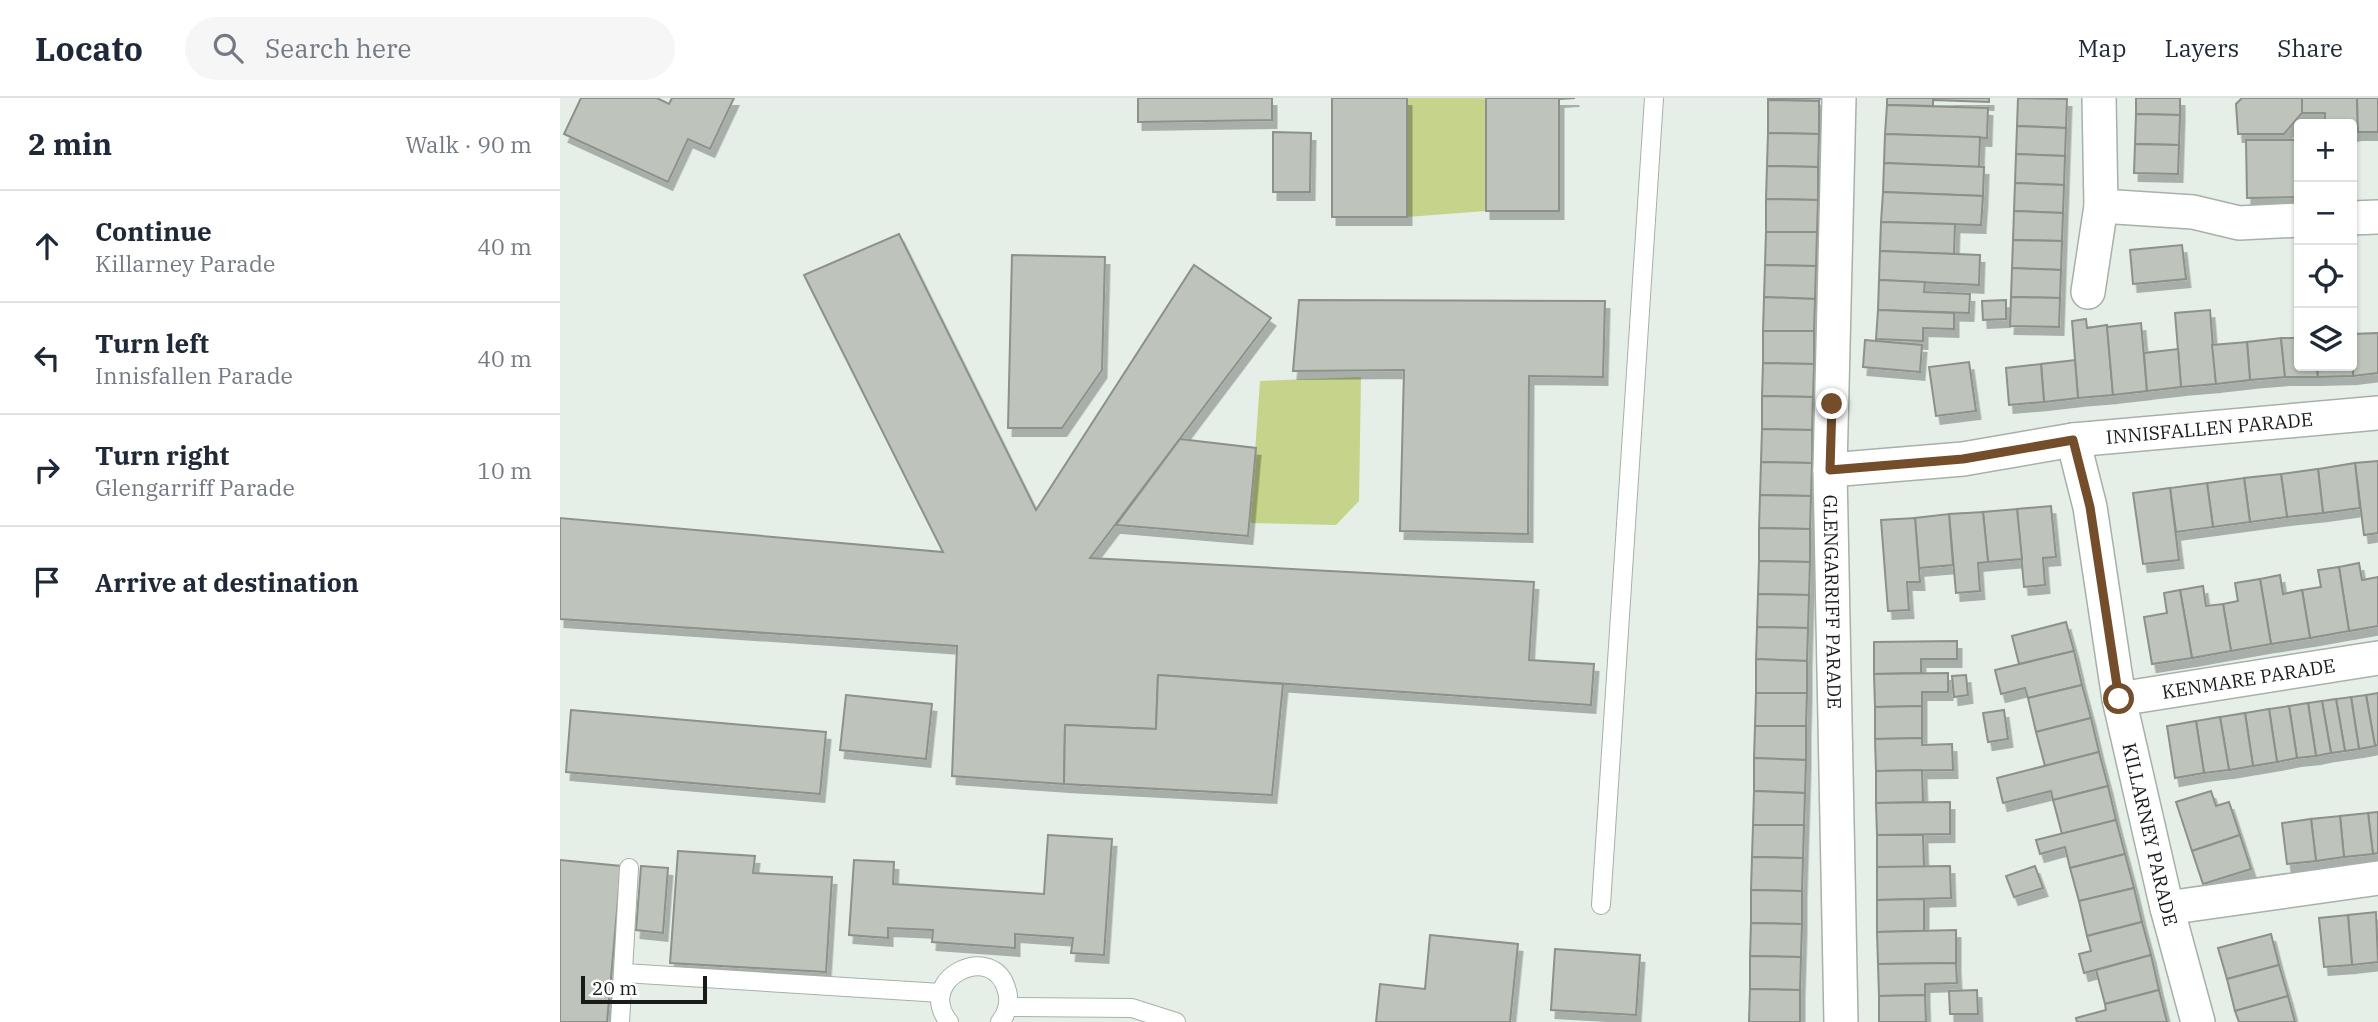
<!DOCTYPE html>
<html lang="en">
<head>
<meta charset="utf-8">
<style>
  body { margin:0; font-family:"IBM Plex Serif",serif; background:#f6f6f7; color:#1f2937 }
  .controls { position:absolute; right:21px; top:21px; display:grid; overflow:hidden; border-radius:7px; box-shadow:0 2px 5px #0004 }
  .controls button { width:63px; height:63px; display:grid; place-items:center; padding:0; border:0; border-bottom:2px solid #e0e1e3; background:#fff; color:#1f2937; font:35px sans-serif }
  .scale { position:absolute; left:21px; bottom:18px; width:126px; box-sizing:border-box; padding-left:7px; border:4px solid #181b19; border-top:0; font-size:19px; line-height:24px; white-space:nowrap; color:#181b19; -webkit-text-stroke:5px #fff; paint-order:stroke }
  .stop { position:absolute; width:21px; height:21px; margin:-16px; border:5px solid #744d2a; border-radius:50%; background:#fff }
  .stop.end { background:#744d2a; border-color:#fff; box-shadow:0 2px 7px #0008 }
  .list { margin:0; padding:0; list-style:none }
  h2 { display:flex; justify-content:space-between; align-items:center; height:91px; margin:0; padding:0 28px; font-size:30px }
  h2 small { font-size:23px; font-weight:400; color:#747a83 }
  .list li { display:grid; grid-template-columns:46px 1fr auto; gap:21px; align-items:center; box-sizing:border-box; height:112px; padding:0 28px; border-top:2px solid #e0e1e3 }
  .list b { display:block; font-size:26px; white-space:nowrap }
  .list p { margin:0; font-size:23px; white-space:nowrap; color:#747a83 }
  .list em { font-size:23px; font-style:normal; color:#747a83 }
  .icon { flex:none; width:38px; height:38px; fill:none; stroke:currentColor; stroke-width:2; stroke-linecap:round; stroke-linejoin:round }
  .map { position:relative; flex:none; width:1818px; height:924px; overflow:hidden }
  header { display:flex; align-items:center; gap:42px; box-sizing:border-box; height:98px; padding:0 35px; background:#fff; border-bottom:2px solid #e0e1e3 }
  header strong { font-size:33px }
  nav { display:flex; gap:38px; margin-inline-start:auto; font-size:24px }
  .search { width:490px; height:63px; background:#f6f6f7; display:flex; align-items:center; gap:18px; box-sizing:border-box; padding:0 24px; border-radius:38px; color:#747a83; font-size:26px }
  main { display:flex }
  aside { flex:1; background:#fff }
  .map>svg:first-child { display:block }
  .green { fill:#c6d48b }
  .building { fill:#bec4bb; stroke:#8c9189; stroke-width:2; filter:url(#shadow) }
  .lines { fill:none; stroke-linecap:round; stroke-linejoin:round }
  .service-casing { stroke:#a7b0a9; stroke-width:20 }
  .minor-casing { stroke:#a7b0a9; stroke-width:36 }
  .service { stroke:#fff; stroke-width:18 }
  .minor { stroke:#fff; stroke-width:33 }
  .route { stroke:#744d2a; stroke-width:9 }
  .labels { text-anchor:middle; stroke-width:5; stroke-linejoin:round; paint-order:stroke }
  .street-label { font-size:19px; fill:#181b19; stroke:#fff }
</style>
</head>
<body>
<header>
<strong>Locato</strong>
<div class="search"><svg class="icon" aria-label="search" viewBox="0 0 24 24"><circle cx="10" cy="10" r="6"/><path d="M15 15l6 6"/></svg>Search here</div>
<nav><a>Map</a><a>Layers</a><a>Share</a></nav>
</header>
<main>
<aside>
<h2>2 min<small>Walk · 90 m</small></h2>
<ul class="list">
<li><svg class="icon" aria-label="ahead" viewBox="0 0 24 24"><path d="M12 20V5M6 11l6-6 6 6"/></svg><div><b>Continue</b><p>Killarney Parade</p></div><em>40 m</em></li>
<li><svg class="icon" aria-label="left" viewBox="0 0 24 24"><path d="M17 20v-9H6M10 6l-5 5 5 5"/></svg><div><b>Turn left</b><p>Innisfallen Parade</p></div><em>40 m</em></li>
<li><svg class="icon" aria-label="right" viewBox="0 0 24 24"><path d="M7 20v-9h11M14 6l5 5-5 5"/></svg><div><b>Turn right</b><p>Glengarriff Parade</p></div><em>10 m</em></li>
<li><svg class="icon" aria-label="arrive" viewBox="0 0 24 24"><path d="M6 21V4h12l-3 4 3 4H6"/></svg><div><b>Arrive at destination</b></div></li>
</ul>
</aside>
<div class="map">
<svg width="1818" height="924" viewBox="0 0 1818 924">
  <defs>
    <filter id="shadow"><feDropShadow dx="4.5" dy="8" stdDeviation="0" flood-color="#0004"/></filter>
  </defs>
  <rect width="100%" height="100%" fill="#e5efe8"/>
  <g class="green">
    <polygon points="847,0 926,0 926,113 847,119"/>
    <polygon points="801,279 799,403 776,427 690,425 700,283"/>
  </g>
  <g class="building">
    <polygon points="21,0 97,0 109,6 112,0 174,0 150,51 128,41 108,84 4,36"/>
    <polygon points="578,0 712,0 712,22 578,24"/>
    <rect x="772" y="0" width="75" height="119"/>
    <polygon points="926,0 1015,0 999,1 999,113 926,113"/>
    <polygon points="1208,0 1260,0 1259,3 1208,2"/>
    <polygon points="1327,0 1429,0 1429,4 1373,2 1373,8 1327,7"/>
    <polygon points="1458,0 1507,1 1506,30 1457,28"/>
    <polygon points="1576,0 1620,0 1620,17 1576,16"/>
    <polygon points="1682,0 1742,0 1742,15 1724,36 1678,36 1676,6"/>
    <polygon points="1742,0 1797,0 1798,34 1792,35 1792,26 1765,26 1765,15 1742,15"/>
    <polygon points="1797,0 1818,0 1818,34 1798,34"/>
    <polygon points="1208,2 1259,3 1259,36 1208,35"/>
    <polygon points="1327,7 1428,10 1427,40 1325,36"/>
    <polygon points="1576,16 1620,17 1619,47 1575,46"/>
    <polygon points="1457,28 1506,30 1505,58 1456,56"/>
    <polygon points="713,34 751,35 750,94 713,94"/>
    <polygon points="1208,35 1259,36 1258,69 1207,68"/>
    <polygon points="1325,36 1420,39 1419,69 1324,65"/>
    <polygon points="1686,42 1739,42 1739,99 1687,100"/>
    <polygon points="1575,46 1619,47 1618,76 1574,75"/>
    <polygon points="1456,56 1505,58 1504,87 1455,85"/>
    <polygon points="1324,65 1424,69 1423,98 1323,94"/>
    <polygon points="1207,68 1258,69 1258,102 1206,101"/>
    <polygon points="1455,85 1504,87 1503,115 1454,113"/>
    <polygon points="1323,94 1423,98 1421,127 1321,124"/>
    <polygon points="1206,101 1258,102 1257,134 1206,134"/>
    <polygon points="1454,113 1503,115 1502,143 1453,142"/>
    <polygon points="1321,124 1395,126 1394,156 1320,153"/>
    <polygon points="1206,134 1257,134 1256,168 1205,167"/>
    <polygon points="339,136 476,412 634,167 711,220 530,460 974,484 969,562 1034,566 1031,607 598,577 596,631 505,627 504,686 392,678 397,548 0,521 0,420 383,454 244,177"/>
    <polygon points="1453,142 1502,143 1501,172 1452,170"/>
    <polygon points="1622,147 1626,181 1573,186 1570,152"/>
    <polygon points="1320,153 1420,157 1419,187 1319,182"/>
    <polygon points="452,157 545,159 542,272 502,330 448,330"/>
    <polygon points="1205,167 1256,168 1255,201 1204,199"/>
    <polygon points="1452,170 1501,172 1500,200 1451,199"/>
    <polygon points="1319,182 1365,184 1364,194 1410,196 1409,215 1318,212"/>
    <polygon points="1204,199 1255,201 1254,233 1203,233"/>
    <polygon points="1451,199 1500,200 1499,229 1450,228"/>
    <polygon points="739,202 1045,203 1043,279 969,278 968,436 840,433 844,272 733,273"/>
    <polygon points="1446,202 1446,221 1423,222 1422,203"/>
    <polygon points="1318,212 1394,215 1394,231 1363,230 1363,243 1316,241"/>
    <polygon points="1650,212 1656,286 1621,289 1615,215"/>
    <polygon points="1526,221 1527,230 1547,227 1553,297 1518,300 1512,223"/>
    <polygon points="1581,225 1587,293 1553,297 1547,229"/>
    <polygon points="1203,233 1254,233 1254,266 1203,265"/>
    <polygon points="1818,235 1818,275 1793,278 1792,236"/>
    <polygon points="1721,240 1725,279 1690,282 1687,244"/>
    <polygon points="1721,240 1739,240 1739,268 1757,268 1758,279 1725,279"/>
    <polygon points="1305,242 1362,247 1360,274 1303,269"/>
    <polygon points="1687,244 1690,282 1656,286 1652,247"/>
    <polygon points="1618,251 1621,289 1587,293 1584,255"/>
    <polygon points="1792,261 1793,278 1758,279 1757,268 1792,268"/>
    <polygon points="1515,262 1518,300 1484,304 1481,266"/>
    <polygon points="1409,264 1416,313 1376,318 1369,269"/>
    <polygon points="1203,265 1254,266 1253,299 1202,298"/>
    <polygon points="1481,266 1484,304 1449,307 1446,270"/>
    <polygon points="1202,298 1253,299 1252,332 1202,331"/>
    <polygon points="1202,331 1252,332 1252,365 1201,364"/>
    <polygon points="620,341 696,350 688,438 556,427"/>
    <polygon points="1818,363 1818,435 1804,437 1795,365"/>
    <polygon points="1201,364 1252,365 1251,398 1200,397"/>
    <polygon points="1795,365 1800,410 1763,415 1758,371"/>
    <polygon points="1758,371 1763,415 1727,419 1721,376"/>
    <polygon points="1721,376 1727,419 1690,424 1684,380"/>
    <polygon points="1684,380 1690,424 1653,429 1647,385"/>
    <polygon points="1647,385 1653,429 1616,434 1610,390"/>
    <polygon points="1610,390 1619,462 1583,466 1573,395"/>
    <polygon points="1200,397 1251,398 1250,431 1199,430"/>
    <polygon points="1491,408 1496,459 1483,460 1485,487 1464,489 1457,411"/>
    <polygon points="1457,411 1462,461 1428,464 1423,414"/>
    <polygon points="1423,414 1428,464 1418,465 1420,493 1396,495 1389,416"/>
    <polygon points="1389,416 1393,467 1359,470 1355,420"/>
    <polygon points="1355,420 1360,484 1347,484 1349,512 1328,513 1321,422"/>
    <polygon points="1199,430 1250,431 1250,464 1199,463"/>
    <polygon points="1199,463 1250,464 1249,497 1198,496"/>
    <polygon points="1799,465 1802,482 1818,479 1818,528 1789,533 1779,469"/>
    <polygon points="1779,469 1789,533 1750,540 1742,492 1761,489 1758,472"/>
    <polygon points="1720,477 1723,496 1742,492 1750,540 1711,546 1700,481"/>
    <polygon points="1700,481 1711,546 1671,553 1663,506 1678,503 1675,485"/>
    <polygon points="1643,488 1646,508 1663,506 1671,553 1632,560 1620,492"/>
    <polygon points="1620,492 1632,560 1592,566 1584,519 1607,515 1604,495"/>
    <polygon points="1198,496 1249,497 1248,530 1197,529"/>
    <polygon points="1506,524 1514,553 1459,566 1452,538"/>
    <polygon points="1197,529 1248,530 1247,563 1196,561"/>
    <polygon points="1397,543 1397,561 1361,561 1361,575 1314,576 1314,544"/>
    <polygon points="1514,553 1522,587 1468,600 1465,590 1441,596 1435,572"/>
    <polygon points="1196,561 1247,563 1247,595 1196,595"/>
    <polygon points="1388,575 1388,594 1362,594 1362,608 1315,609 1314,576"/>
    <polygon points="598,577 723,586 712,697 504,686 505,627 596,631"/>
    <polygon points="1406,577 1408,597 1394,599 1392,578"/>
    <polygon points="1522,587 1531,620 1476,634 1468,600"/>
    <polygon points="1196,595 1247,595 1246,628 1195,628"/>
    <polygon points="1818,595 1818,647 1815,648 1806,597"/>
    <polygon points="286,597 372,606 366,661 280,652"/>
    <polygon points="1806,597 1815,648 1799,651 1791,599"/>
    <polygon points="1791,599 1799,651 1785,653 1776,601"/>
    <polygon points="1776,601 1785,653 1771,655 1762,603"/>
    <polygon points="1762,603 1771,655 1756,658 1748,605"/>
    <polygon points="1748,605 1756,658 1737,660 1729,608"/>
    <polygon points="1362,608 1362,640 1315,641 1315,609"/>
    <polygon points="1729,608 1737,660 1717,664 1709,611"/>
    <polygon points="1709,611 1717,664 1693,668 1685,615"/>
    <polygon points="11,612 266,634 260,696 6,674"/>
    <polygon points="1444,612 1448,641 1428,644 1423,615"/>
    <polygon points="1685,615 1693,668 1669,672 1660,619"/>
    <polygon points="1660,619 1669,672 1644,675 1636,623"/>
    <polygon points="1531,620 1539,654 1485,668 1476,634"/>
    <polygon points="1636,623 1644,675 1615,680 1607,628"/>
    <polygon points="1195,628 1246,628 1246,662 1194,660"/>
    <polygon points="1362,640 1362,647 1392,646 1393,672 1316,673 1315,641"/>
    <polygon points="1539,654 1548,688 1493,702 1491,693 1443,705 1437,680"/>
    <polygon points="1194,660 1246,662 1245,695 1194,693"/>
    <polygon points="1362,672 1363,704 1316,705 1316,673"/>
    <polygon points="1548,688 1556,722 1502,736 1493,702"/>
    <polygon points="1194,693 1245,695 1244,727 1193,727"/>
    <polygon points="1651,693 1656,708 1669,704 1680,737 1632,753 1616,704"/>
    <polygon points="1390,704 1390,736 1317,737 1316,705"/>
    <polygon points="1818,714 1818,755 1813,756 1808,715"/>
    <polygon points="1808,715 1813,756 1784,759 1780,718"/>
    <polygon points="1780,718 1784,759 1756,763 1751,721"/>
    <polygon points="1751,721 1756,763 1727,766 1722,725"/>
    <polygon points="1556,722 1565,756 1510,770 1505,749 1480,756 1476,742"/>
    <polygon points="1193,727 1244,727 1243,760 1192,759"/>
    <polygon points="488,737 552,741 544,857 511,855 513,840 455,836 455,850 372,844 373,832 328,830 328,840 289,837 294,762 334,764 333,786 484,796"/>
    <polygon points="1317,737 1363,737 1364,769 1317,769"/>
    <polygon points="1680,737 1691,771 1643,786 1632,753"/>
    <polygon points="118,753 195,758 193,775 272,779 266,874 110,865"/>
    <polygon points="1565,756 1574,790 1519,803 1510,770"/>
    <polygon points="1192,759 1243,760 1242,793 1191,792"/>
    <polygon points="0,762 61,768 47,924 0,924"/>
    <polygon points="81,768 108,770 103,835 76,832"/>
    <polygon points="1390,768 1391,800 1317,802 1317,769"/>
    <polygon points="1475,768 1483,790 1454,799 1446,778"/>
    <polygon points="1574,790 1582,824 1527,838 1519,803"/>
    <polygon points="1191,792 1242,793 1242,826 1191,825"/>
    <polygon points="1364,801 1364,833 1317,834 1317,802"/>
    <polygon points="1816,814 1818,864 1792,867 1788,817"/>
    <polygon points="1788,817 1792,867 1764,869 1759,820"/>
    <polygon points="1582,824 1591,857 1524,875 1519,856 1531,853 1527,838"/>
    <polygon points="1191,825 1242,826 1241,859 1190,858"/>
    <polygon points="1396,832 1396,865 1318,866 1317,834"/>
    <polygon points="1711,836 1719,867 1667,881 1658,850"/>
    <polygon points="870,837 958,846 950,924 816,924 820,886 865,891"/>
    <polygon points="995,851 1080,857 1076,917 991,912"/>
    <polygon points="1591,857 1599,892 1545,906 1536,872"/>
    <polygon points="1190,858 1241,859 1240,892 1190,891"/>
    <polygon points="1396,865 1397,885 1365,886 1365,897 1319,898 1318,866"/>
    <polygon points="1719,867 1728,898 1675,913 1667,881"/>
    <polygon points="1190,891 1240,892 1240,924 1189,924"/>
    <polygon points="1417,892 1418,916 1390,916 1389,893"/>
    <polygon points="1599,892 1607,924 1517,924 1516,920 1546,912 1545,906"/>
    <polygon points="1365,897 1366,924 1319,924 1319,898"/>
    <polygon points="1728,898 1735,924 1679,924 1675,913"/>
  </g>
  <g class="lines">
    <defs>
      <g id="service">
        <polyline points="1041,807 1094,0"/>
        <polyline points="64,875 381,895"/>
        <polyline points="448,909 572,910 616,924"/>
        <polyline points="60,924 69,770"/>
        <path d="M 389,924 C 354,881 434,841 447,893 C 450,904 447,916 440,924"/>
      </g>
      <g id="minor">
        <path id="s1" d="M 1279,0 L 1270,372 L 1281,924"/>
        <polyline points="1541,108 1633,114 1679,125 1739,122"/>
        <polyline points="1792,120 1818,119"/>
        <polyline points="1528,194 1541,108 1539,0"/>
        <path id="s2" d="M 1513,342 L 1530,409 L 1559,601 L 1607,810 L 1638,924"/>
        <path id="s3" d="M 1270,372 L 1403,361 L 1513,342 L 1818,315"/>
        <path id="s4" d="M 1559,601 L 1818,560"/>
        <polyline points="1607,810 1818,780"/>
      </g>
    </defs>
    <use href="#service" class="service-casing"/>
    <use href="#minor" class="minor-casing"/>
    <use href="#service" class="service"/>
    <use href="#minor" class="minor"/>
  </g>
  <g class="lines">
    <polyline class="route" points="1272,306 1270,372 1403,361 1513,342 1530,409 1559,601"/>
  </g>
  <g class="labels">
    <g class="street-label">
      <text dy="7" stroke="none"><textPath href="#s3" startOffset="382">INNISFALLEN PARADE</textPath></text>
      <text dy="7" stroke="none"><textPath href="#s1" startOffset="504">GLENGARRIFF PARADE</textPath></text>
      <text dy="7" stroke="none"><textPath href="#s4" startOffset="131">KENMARE PARADE</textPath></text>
      <text dy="7" stroke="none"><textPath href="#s2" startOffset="402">KILLARNEY PARADE</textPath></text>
    </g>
  </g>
</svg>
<div class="controls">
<button>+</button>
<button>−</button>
<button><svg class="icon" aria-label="locate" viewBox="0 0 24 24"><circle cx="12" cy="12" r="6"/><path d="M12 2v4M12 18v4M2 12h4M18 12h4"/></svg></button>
<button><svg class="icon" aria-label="layers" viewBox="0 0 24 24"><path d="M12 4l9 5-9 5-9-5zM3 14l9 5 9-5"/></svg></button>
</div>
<div class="scale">20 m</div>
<div class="stop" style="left:1559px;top:601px"></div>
<div class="stop end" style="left:1272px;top:306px"></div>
</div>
</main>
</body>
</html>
